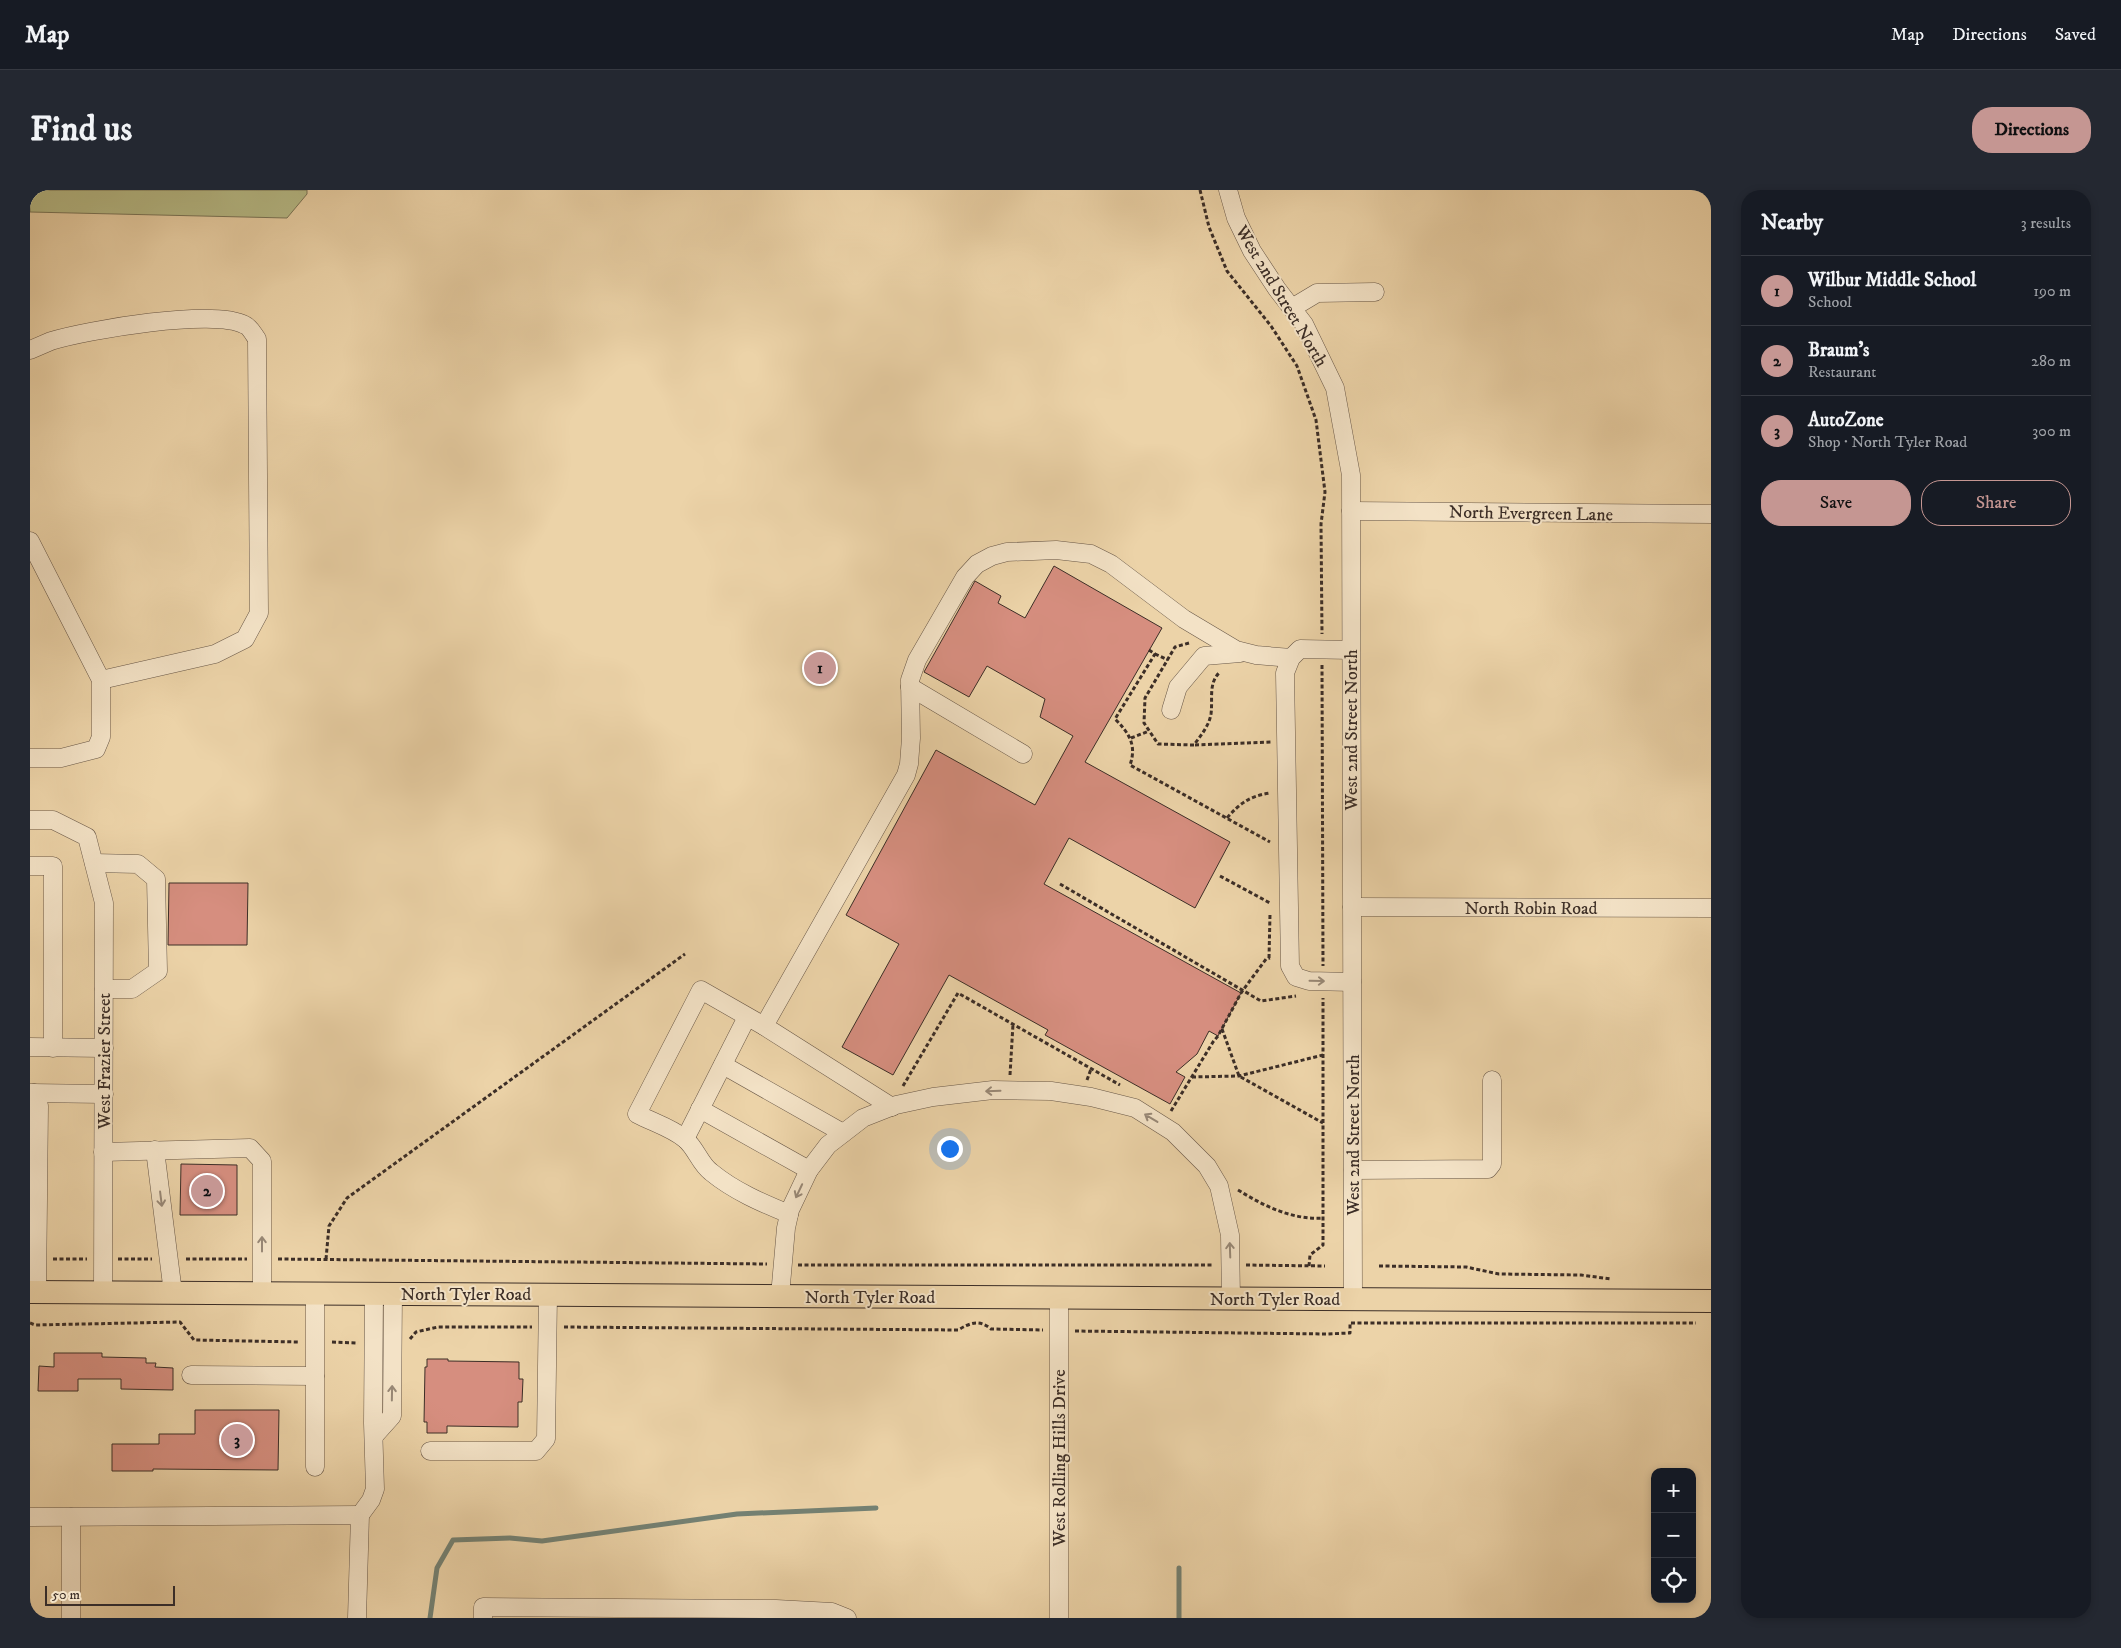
<!DOCTYPE html>
<html lang="en">
<head>
<meta charset="utf-8">
<style>
  body { margin:0; font-family:"IM FELL DW Pica",serif; background:#242831; color:#f1f3f6 }
  .controls { position:absolute; right:15px; bottom:15px; display:grid; overflow:hidden; border-radius:10px; box-shadow:0 2px 8px #0003 }
  .controls button { width:45px; height:45px; display:grid; place-items:center; padding:0; border:0; border-bottom:1px solid #363941; background:#171b24; color:#f1f3f6; font:25px sans-serif }
  .scale { position:absolute; left:15px; bottom:12px; width:130px; box-sizing:border-box; padding-left:5px; border:2px solid #3c2e27; border-top:0; font-size:14px; line-height:18px; white-space:nowrap; color:#3c2e27; -webkit-text-stroke:4px #f3e2c6; paint-order:stroke }
  .you { position:absolute; left:919px; top:958px; width:18px; height:18px; margin:-12px; border:4px solid #fff; border-radius:50%; background:#1a73e8; box-shadow:0 0 0 8px #1a73e833 }
  .badge { display:grid; place-items:center; width:32px; height:32px; border-radius:50%; background:#c59692; color:#111; font-size:16px; font-weight:700 }
  .pin { position:absolute; translate:-50% -50%; border:2px solid #fff; box-shadow:0 1px 5px #0006 }
  .list { margin:0; padding:0; list-style:none }
  h2 { display:flex; justify-content:space-between; align-items:center; height:65px; margin:0; padding:0 20px; font-size:21px }
  h2 small { font-size:16px; font-weight:400; color:#9ea1a6 }
  .list li { display:grid; grid-template-columns:32px 1fr auto; gap:15px; align-items:center; box-sizing:border-box; height:70px; padding:0 20px; border-top:1px solid #363941 }
  .list b { display:block; font-size:19px; white-space:nowrap }
  .list p { margin:0; font-size:16px; white-space:nowrap; color:#9ea1a6 }
  .list em { font-size:16px; font-style:normal; color:#9ea1a6 }
  .actions { display:flex; gap:10px; padding:15px 20px }
  .actions a { flex:1; padding:11px 0; border:1px solid #c59692; border-radius:20px; text-align:center; font-size:18px; color:#c59692 }
  .actions .main { background:#c59692; color:#111 }
  .icon { flex:none; width:28px; height:28px; fill:none; stroke:currentColor; stroke-width:2; stroke-linecap:round; stroke-linejoin:round }
  .map { position:relative; flex:none; width:1681px; height:1428px; overflow:hidden; border-radius:20px }
  header { display:flex; align-items:center; gap:30px; box-sizing:border-box; height:70px; padding:0 25px; background:#171b24; border-bottom:1px solid #363941 }
  header strong { font-size:24px }
  nav { display:flex; gap:28px; margin-inline-start:auto; font-size:18px }
  .intro { display:flex; align-items:center; justify-content:space-between; box-sizing:border-box; height:120px; padding:0 30px }
  h1 { margin:0; font-size:35px }
  .button { padding:12px 22px; border-radius:20px; background:#c59692; color:#111; font-size:18px; font-weight:700 }
  main { display:flex; gap:30px; padding:0 30px }
  aside { flex:1; background:#171b24; border-radius:20px; box-shadow:0 2px 8px #0003 }
  .map>svg:first-child { display:block }
  .green { fill:#b7bc88; stroke:#7a7558 }
  .lines { fill:none; stroke-linecap:round; stroke-linejoin:round }
  .stream { stroke:#748173; stroke-width:5 }
  .building { fill:#d68e7f; stroke:#3c2e27 }
  .minor-casing { stroke:#685747; stroke-width:19 }
  .major-casing { stroke:#3c2e27; stroke-width:24 }
  .path { stroke:#3c2e27; stroke-width:3; stroke-dasharray:4 2.5; stroke-linecap:butt }
  .minor { stroke:#f3e2c6; stroke-width:18 }
  .major { stroke:#ecd3a8; stroke-width:22 }
  .oneway { stroke:#988876 }
  .labels { text-anchor:middle; stroke-width:4; stroke-linejoin:round; paint-order:stroke }
  .street-label { font-size:18px; fill:#3c2e27; stroke:#f3e2c6 }
</style>
</head>
<body>
<header>
<strong>Map</strong>
<nav><a>Map</a><a>Directions</a><a>Saved</a></nav>
</header>
<div class="intro"><h1>Find us</h1><a class="button">Directions</a></div>
<main>
<div class="map">
<svg width="1681" height="1428" viewBox="0 0 1681 1428">
  <rect width="100%" height="100%" fill="#ecd3a8"/>
  <filter id="stains"><feTurbulence type="fractalNoise" baseFrequency=".004" numOctaves="4"/><feColorMatrix values="0 0 0 0 .2 0 0 0 0 .09 0 0 0 0 .02 0 0 0 .5 -.17"/></filter>
  <radialGradient id="worn" r=".72"><stop offset=".6" stop-color="#630" stop-opacity="0"/><stop offset="1" stop-color="#630" stop-opacity=".3"/></radialGradient>
  <polygon class="green" points="0,0 277,0 277,4 257,28 0,22"/>
  <g class="lines">
    <g class="stream">
      <polyline points="400,1428 407,1378 423,1350 480,1348 512,1351 707,1324 846,1318"/>
      <polyline points="1149,1428 1149,1378"/>
    </g>
  </g>
  <g class="building">
    <polygon points="1024,376 1132,438 1055,572 1200,652 1165,718 1039,648 1014,694 1211,803 1188,846 1179,841 1167,864 1146,882 1155,887 1140,914 1015,845 1018,840 919,785 863,885 812,857 869,754 816,725 906,560 1005,615 1043,546 1010,527 1015,509 957,476 939,507 894,482 945,391 971,406 968,413 995,428"/>
    <polygon points="139,693 218,693 217,755 138,755"/>
    <polygon points="151,974 207,975 207,1025 150,1025"/>
    <polygon points="24,1163 72,1163 72,1167 116,1168 116,1173 126,1173 125,1177 143,1178 143,1200 91,1199 91,1189 48,1189 48,1201 8,1201 9,1176 24,1177"/>
    <polygon points="397,1169 418,1169 418,1171 489,1172 489,1189 493,1189 492,1212 488,1212 488,1237 417,1236 417,1243 397,1243 397,1232 394,1232 395,1177 397,1177"/>
    <polygon points="165,1220 249,1220 248,1280 123,1279 123,1281 82,1281 82,1254 129,1254 129,1244 165,1244"/>
  </g>
  <g class="lines">
    <defs>
      <g id="minor">
        <polyline points="1198,0 1206,28 1222,61 1247,99 1274,134 1305,198 1321,285 1323,1109"/>
        <polyline points="1262,118 1287,103 1345,102"/>
        <path d="M 0,160 C 7,157 14,154 21,151 C 57,140 184,118 215,135 C 220,137 224,145 227,149 L 229,423 L 215,449 L 185,464 L 71,490"/>
        <polyline points="1321,321 1681,324"/>
        <polyline points="0,351 71,490 71,547 66,559 31,568 0,568"/>
        <polyline points="1321,460 1270,459 1261,468 1255,483 1260,776 1266,787 1279,791 1322,792"/>
        <polyline points="880,497 993,564"/>
        <polyline points="1141,520 1148,497 1174,466 1210,463"/>
        <polyline points="0,630 23,630 57,647 74,713 73,1102"/>
        <polyline points="64,673 108,674 126,689 128,781 102,799 74,799"/>
        <polyline points="0,676 23,676 23,858"/>
        <polyline points="1322,717 1681,718"/>
        <path d="M 734,836 L 671,800 L 607,924 C 622,932 642,938 655,949 C 666,958 670,974 681,982 C 704,1001 732,1013 759,1024"/>
        <polyline points="0,857 74,858"/>
        <polyline points="693,875 813,943"/>
        <polyline points="0,903 74,904"/>
        <polyline points="4,903 9,916 7,1102"/>
        <polyline points="862,917 734,836 876,585 879,574 881,548 880,490 887,470 935,387 947,374 962,366 977,362 1026,360 1061,364 1081,374 1154,429 1206,460 1226,465 1261,468"/>
        <polyline points="670,919 779,980"/>
        <polyline points="655,949 717,827"/>
        <polyline points="125,960 143,1103"/>
        <polyline points="73,962 220,958 232,971 232,1103"/>
        <polyline points="1323,980 1458,979 1462,974 1462,890"/>
        <polyline points="750,1106 756,1038 760,1020 779,980 798,955 833,928 866,915 903,907 963,900 1021,901 1061,907 1105,918 1143,942 1177,976 1189,996 1200,1045 1201,1109"/>
        <polyline points="1029,1108 1029,1428"/>
        <polyline points="161,1185 285,1186 285,1103"/>
        <polyline points="345,1245 362,1226 363,1103"/>
        <polyline points="400,1261 506,1261 516,1249 518,1104"/>
        <polyline points="285,1277 285,1186"/>
        <polyline points="330,1325 341,1310 345,1299 343,1233 344,1103"/>
        <polyline points="0,1327 330,1325 327,1428"/>
        <polyline points="41,1428 41,1327"/>
        <polyline points="453,1428 453,1417 746,1419 802,1422 817,1428"/>
      </g>
      <polyline id="major" points="0,1102 1681,1111"/>
    </defs>
    <use href="#minor" class="minor-casing"/>
    <use href="#major" class="major-casing"/>
    <g class="path">
      <polyline points="1170,0 1179,37 1197,81 1241,136 1267,176 1286,230 1295,302 1291,334 1292,444"/>
      <path d="M 1159,453 L 1145,457 L 1115,508 L 1114,533 L 1128,554 L 1164,555 C 1171,545 1179,536 1181,524 C 1183,509 1178,493 1190,482"/>
      <path d="M 1119,460 L 1125,464 L 1085,529 C 1099,543 1107,555 1100,575 L 1240,652"/>
      <polyline points="1125,464 1138,470"/>
      <polyline points="1292,475 1293,776"/>
      <polyline points="1101,548 1119,541"/>
      <polyline points="1165,555 1241,552"/>
      <path d="M 1197,628 C 1210,613 1220,606 1240,603"/>
      <polyline points="1190,686 1240,713"/>
      <polyline points="1030,694 1231,811 1266,806"/>
      <polyline points="1239,768 1240,724"/>
      <polyline points="1192,839 1209,886 1293,933"/>
      <polyline points="980,885 983,834"/>
      <polyline points="1162,887 1209,886 1293,865"/>
      <polyline points="1057,890 1061,879"/>
      <polyline points="873,896 928,803 1090,895"/>
      <polyline points="1141,921 1183,852 1188,846 1211,803 1236,769 1240,768"/>
      <path d="M 1208,1000 C 1234,1016 1262,1030 1293,1028"/>
      <polyline points="23,1069 57,1069"/>
      <polyline points="88,1069 122,1069"/>
      <polyline points="156,1069 217,1069"/>
      <polyline points="248,1069 737,1074"/>
      <polyline points="296,1069 299,1036 317,1008 655,764"/>
      <polyline points="768,1075 1184,1075"/>
      <polyline points="1216,1075 1295,1076"/>
      <polyline points="1279,1076 1280,1065 1293,1055 1293,808"/>
      <polyline points="1349,1076 1436,1077 1469,1084 1551,1085 1581,1089"/>
      <polyline points="0,1133 5,1135 150,1132 164,1150 268,1152"/>
      <path d="M 534,1137 L 928,1140 C 940,1133 949,1129 961,1139 L 1013,1140"/>
      <polyline points="1045,1141 1296,1144 1320,1143 1320,1133 1666,1133"/>
      <polyline points="380,1149 386,1142 408,1137 502,1137"/>
      <polyline points="302,1152 328,1153"/>
    </g>
    <use href="#minor" class="minor"/>
    <use href="#major" class="major"/>
  </g>
  <defs><path id="oneway-shaft" d="M-6 0H5M1.5-3L5.5 0L1.5 3" fill="none" stroke-width="1.6" stroke-linecap="round" stroke-linejoin="round" transform="scale(1.25)"/></defs>
  <g class="oneway">
    <use href="#oneway-shaft" transform="translate(1287 791) rotate(1)"/>
    <use href="#oneway-shaft" transform="translate(963 901) rotate(178)"/>
    <use href="#oneway-shaft" transform="translate(1121 928) rotate(-149)"/>
    <use href="#oneway-shaft" transform="translate(769 1001) rotate(115)"/>
    <use href="#oneway-shaft" transform="translate(131 1009) rotate(83)"/>
    <use href="#oneway-shaft" transform="translate(232 1054) rotate(-90)"/>
    <use href="#oneway-shaft" transform="translate(1200 1060) rotate(-92)"/>
    <use href="#oneway-shaft" transform="translate(362 1203) rotate(-89)"/>
  </g>
  <g class="labels">
    <g class="street-label">
      <text transform="translate(1252 106) rotate(59)" y="6">West 2nd Street North</text>
      <text transform="translate(1501 323) rotate(1)" y="6">North Evergreen Lane</text>
      <text transform="translate(1321 540) rotate(-90)" y="6">West 2nd Street North</text>
      <text x="1501" y="724">North Robin Road</text>
      <text transform="translate(74 871) rotate(-90)" y="6">West Frazier Street</text>
      <text transform="translate(1323 945) rotate(-90)" y="6">West 2nd Street North</text>
      <text x="436" y="1110">North Tyler Road</text>
      <text x="840" y="1113">North Tyler Road</text>
      <text x="1245" y="1115">North Tyler Road</text>
      <text transform="translate(1029 1268) rotate(-90)" y="6">West Rolling Hills Drive</text>
    </g>
  </g>
  <rect width="100%" height="100%" filter="url(#stains)"/>
  <rect width="100%" height="100%" fill="url(#worn)"/>
</svg>
<div class="controls">
<button>+</button>
<button>−</button>
<button><svg class="icon" aria-label="locate" viewBox="0 0 24 24"><circle cx="12" cy="12" r="6"/><path d="M12 2v4M12 18v4M2 12h4M18 12h4"/></svg></button>
</div>
<div class="scale">50 m</div>
<div class="you"></div>
<div class="pin badge" style="left:790px;top:478px">1</div>
<div class="pin badge" style="left:177px;top:1001px">2</div>
<div class="pin badge" style="left:207px;top:1250px">3</div>
</div>
<aside>
<h2>Nearby<small>3 results</small></h2>
<ul class="list">
<li><span class="badge">1</span><div><b>Wilbur Middle School</b><p>School</p></div><em>190 m</em></li>
<li><span class="badge">2</span><div><b>Braum's</b><p>Restaurant</p></div><em>280 m</em></li>
<li><span class="badge">3</span><div><b>AutoZone</b><p>Shop · North Tyler Road</p></div><em>300 m</em></li>
</ul>
<div class="actions"><a class="main">Save</a><a>Share</a></div>
</aside>
</main>
</body>
</html>
